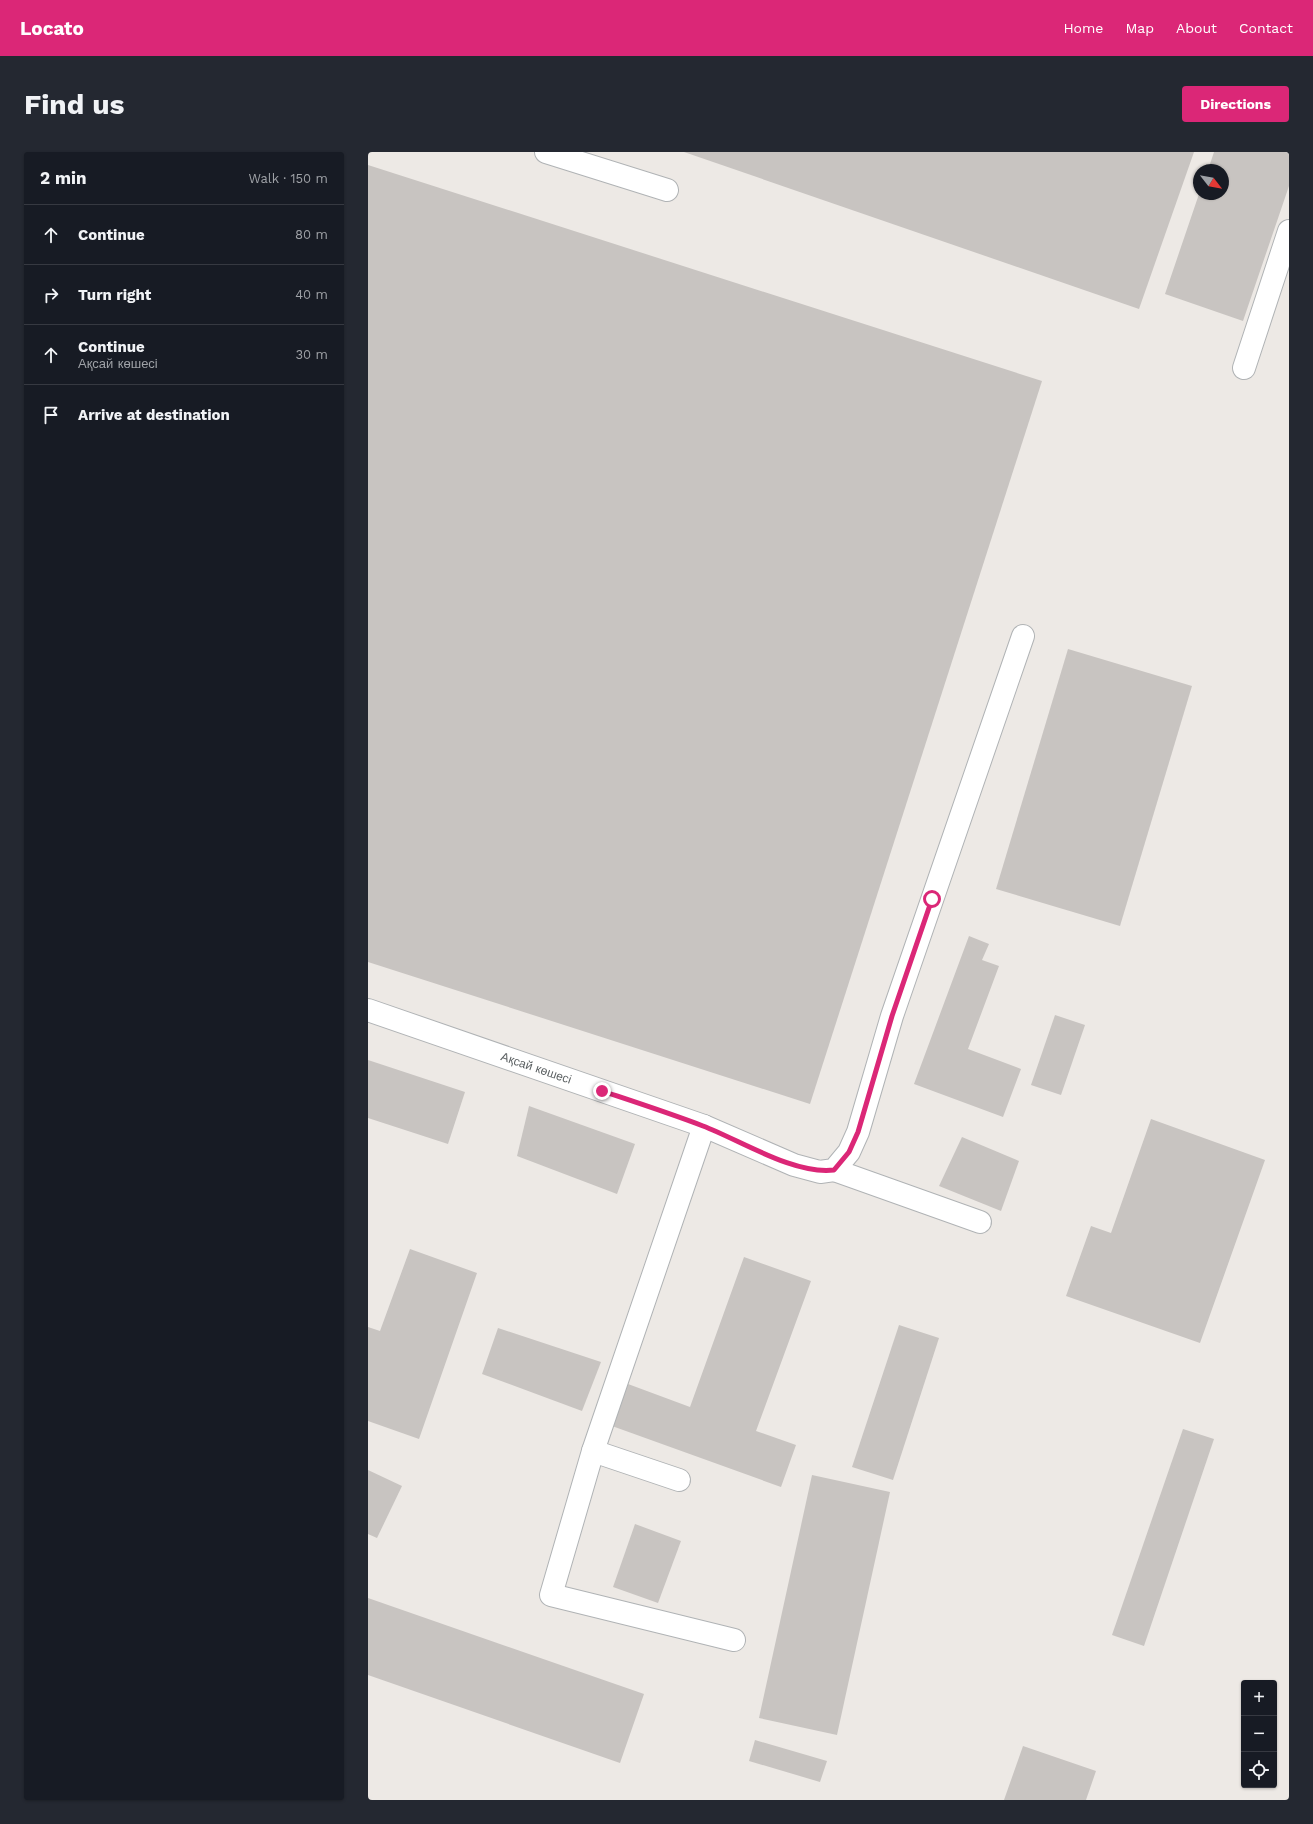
<!DOCTYPE html>
<html lang="en">
<head>
<meta charset="utf-8">
<style>
  body { margin:0; font-family:"Work Sans",sans-serif; background:#242831; color:#f1f3f6 }
  .controls { position:absolute; right:12px; bottom:12px; display:grid; overflow:hidden; border-radius:4px; box-shadow:0 1px 3px #0004 }
  .controls button { width:36px; height:36px; display:grid; place-items:center; padding:0; border:0; border-bottom:1px solid #363941; background:#171b24; color:#f1f3f6; font:20px sans-serif }
  .compass { position:absolute; left:825px; top:12px; width:36px; height:36px; border-radius:50%; background:#171b24; box-shadow:0 1px 3px #0004; rotate:121deg }
  .stop { position:absolute; width:12px; height:12px; margin:-9px; border:3px solid #db2777; border-radius:50%; background:#fff }
  .stop.end { background:#db2777; border-color:#fff; box-shadow:0 1px 4px #0008 }
  .list { margin:0; padding:0; list-style:none }
  h2 { display:flex; justify-content:space-between; align-items:center; height:52px; margin:0; padding:0 16px; font-size:17px }
  h2 small { font-size:13px; font-weight:400; color:#9ea1a6 }
  .list li { display:grid; grid-template-columns:26px 1fr auto; gap:12px; align-items:center; box-sizing:border-box; height:60px; padding:0 16px; border-top:1px solid #363941 }
  .list b { display:block; font-size:15px; white-space:nowrap }
  .list p { margin:0; font-size:13px; white-space:nowrap; color:#9ea1a6 }
  .list em { font-size:13px; font-style:normal; color:#9ea1a6 }
  .icon { flex:none; width:22px; height:22px; fill:none; stroke:currentColor; stroke-width:2; stroke-linecap:round; stroke-linejoin:round }
  .map { position:relative; flex:none; width:921px; height:1648px; overflow:hidden; border-radius:4px }
  header { display:flex; align-items:center; gap:24px; box-sizing:border-box; height:56px; padding:0 20px; background:#db2777; color:#fff }
  header strong { font-size:19px }
  nav { display:flex; gap:22px; margin-inline-start:auto; font-size:14px }
  .intro { display:flex; align-items:center; justify-content:space-between; box-sizing:border-box; height:96px; padding:0 24px }
  h1 { margin:0; font-size:28px }
  .button { padding:10px 18px; border-radius:4px; background:#db2777; color:#fff; font-size:14px; font-weight:700 }
  main { display:flex; gap:24px; padding:0 24px }
  aside { flex:1; background:#171b24; border-radius:4px; box-shadow:0 1px 3px #0004 }
  .map>svg:first-child { display:block }
  .building { fill:#c8c4c1 }
  .lines { fill:none; stroke-linecap:round; stroke-linejoin:round }
  .minor-casing { stroke:#b0b3b5; stroke-width:24 }
  .minor { stroke:#fff; stroke-width:22 }
  .route { stroke:#db2777; stroke-width:5 }
  .labels { text-anchor:middle; stroke-width:3; stroke-linejoin:round; paint-order:stroke }
  .street-label { font-size:12px; fill:#5c6163; stroke:#fff }
</style>
</head>
<body>
<header>
<strong>Locato</strong>
<nav><a>Home</a><a>Map</a><a>About</a><a>Contact</a></nav>
</header>
<div class="intro"><h1>Find us</h1><a class="button">Directions</a></div>
<main>
<aside>
<h2>2 min<small>Walk · 150 m</small></h2>
<ul class="list">
<li><svg class="icon" aria-label="ahead" viewBox="0 0 24 24"><path d="M12 20V5M6 11l6-6 6 6"/></svg><div><b>Continue</b></div><em>80 m</em></li>
<li><svg class="icon" aria-label="right" viewBox="0 0 24 24"><path d="M7 20v-9h11M14 6l5 5-5 5"/></svg><div><b>Turn right</b></div><em>40 m</em></li>
<li><svg class="icon" aria-label="ahead" viewBox="0 0 24 24"><path d="M12 20V5M6 11l6-6 6 6"/></svg><div><b>Continue</b><p>Ақсай көшесі</p></div><em>30 m</em></li>
<li><svg class="icon" aria-label="arrive" viewBox="0 0 24 24"><path d="M6 21V4h12l-3 4 3 4H6"/></svg><div><b>Arrive at destination</b></div></li>
</ul>
</aside>
<div class="map">
<svg width="921" height="1648" viewBox="0 0 921 1648">
  <rect width="100%" height="100%" fill="#ede9e5"/>
  <g class="building">
    <polygon points="316,0 826,0 771,157"/>
    <polygon points="846,0 921,0 921,34 875,169 797,142 831,42 855,42 855,18 840,18"/>
    <polygon points="0,13 674,229 442,952 0,810"/>
    <polygon points="700,497 824,534 752,774 628,737"/>
    <polygon points="601,784 621,792 614,808 631,814 600,897 653,917 635,965 546,932"/>
    <polygon points="687,863 717,873 693,943 663,933"/>
    <polygon points="0,908 97,940 80,992 0,966"/>
    <polygon points="161,954 267,992 249,1042 149,1004"/>
    <polygon points="783,967 897,1008 832,1191 698,1144 723,1074 743,1081"/>
    <polygon points="594,985 651,1009 633,1059 571,1034"/>
    <polygon points="42,1097 109,1121 51,1287 0,1269 0,1175 12,1179"/>
    <polygon points="376,1105 443,1129 388,1279 428,1293 413,1335 244,1274 260,1232 322,1255"/>
    <polygon points="531,1173 571,1186 525,1328 484,1315"/>
    <polygon points="130,1176 233,1210 214,1259 114,1222"/>
    <polygon points="815,1277 846,1287 776,1494 744,1483"/>
    <polygon points="0,1318 34,1334 9,1386 0,1382"/>
    <polygon points="444,1323 522,1340 469,1583 391,1566"/>
    <polygon points="267,1372 313,1389 290,1451 245,1435"/>
    <polygon points="0,1446 276,1542 252,1611 0,1523"/>
    <polygon points="387,1588 459,1609 452,1630 381,1609"/>
    <polygon points="655,1594 728,1619 718,1648 636,1648"/>
  </g>
  <g class="lines">
    <defs>
      <g id="minor">
        <polyline points="178,0 299,38"/>
        <polyline points="876,216 921,79"/>
        <path id="s1" d="M 0,858 L 336,974 L 426,1013 L 452,1020 L 466,1018 L 481,1000 L 490,980 L 524,864 L 655,484"/>
        <polyline points="336,974 225,1299 183,1443 366,1488"/>
        <polyline points="466,1018 612,1070"/>
        <polyline points="225,1299 311,1328"/>
      </g>
    </defs>
    <use href="#minor" class="minor-casing"/>
    <use href="#minor" class="minor"/>
  </g>
  <g class="lines">
    <path class="route" d="M 234,939 C 267,950 301,961 335,974 C 372,988 426,1023 466,1018 L 481,1000 L 490,980 L 524,864 L 564,747"/>
  </g>
  <g class="labels">
    <g class="street-label">
      <text dy="4" stroke="none"><textPath href="#s1" startOffset="178">Ақсай көшесі</textPath></text>
    </g>
  </g>
</svg>
<div class="controls">
<button>+</button>
<button>−</button>
<button><svg class="icon" aria-label="locate" viewBox="0 0 24 24"><circle cx="12" cy="12" r="6"/><path d="M12 2v4M12 18v4M2 12h4M18 12h4"/></svg></button>
</div>
<svg class="compass" viewBox="-18 -18 36 36"><path d="M0-13l5 13h-10z" fill="#e53935"/><path d="M0 13l5-13h-10z" fill="#9ea1a6"/></svg>
<div class="stop" style="left:564px;top:747px"></div>
<div class="stop end" style="left:234px;top:939px"></div>
</div>
</main>
</body>
</html>
